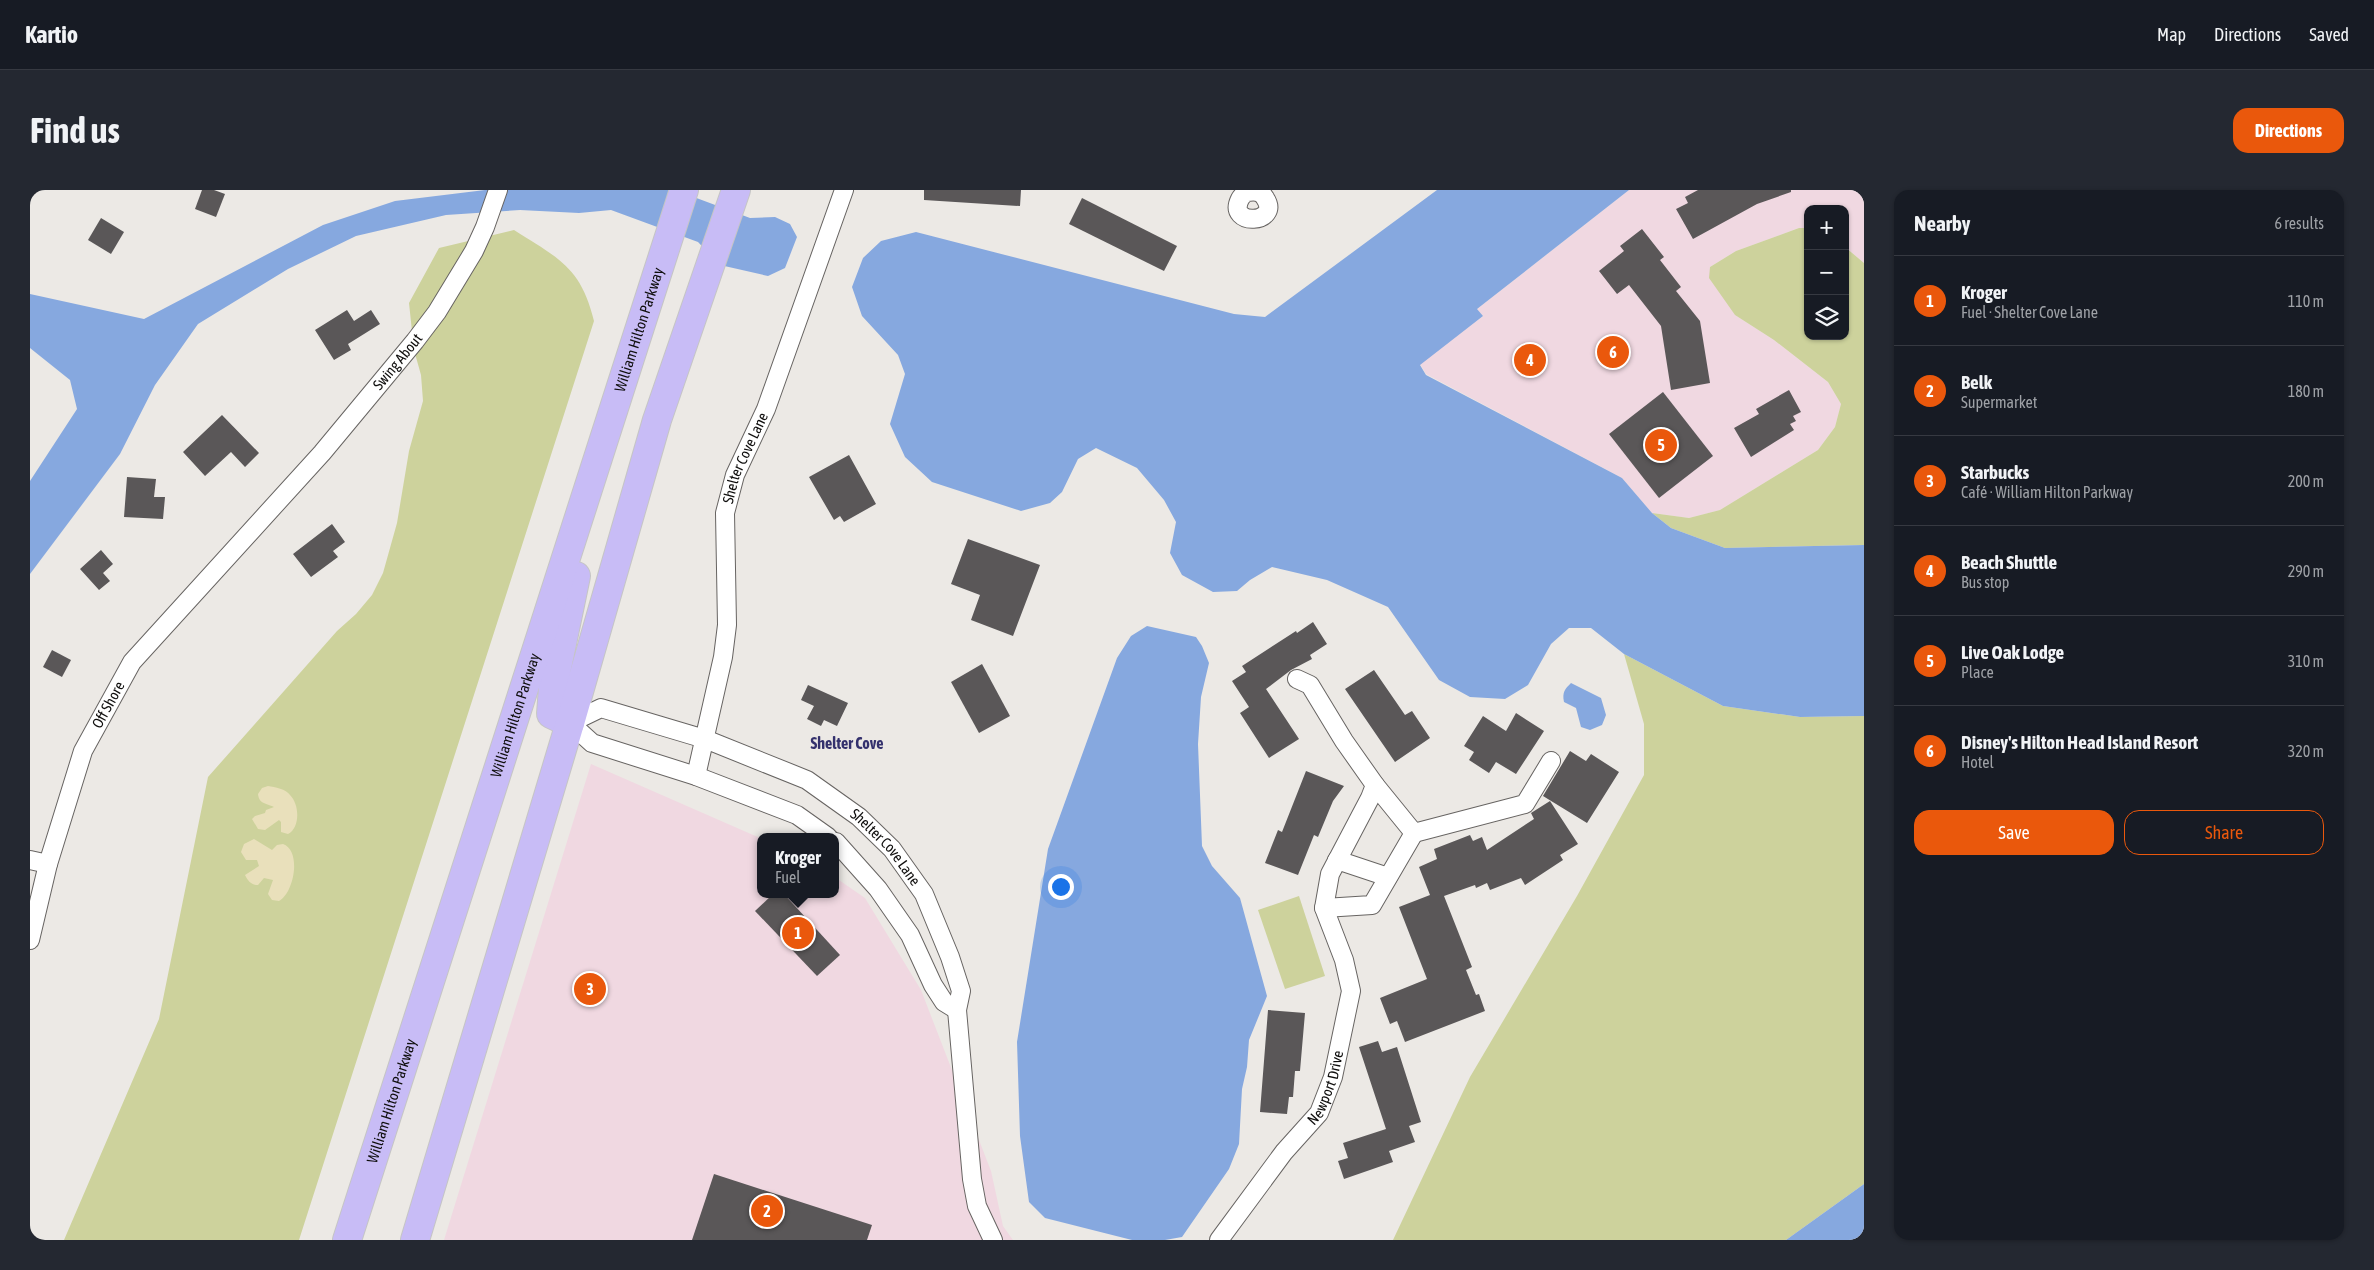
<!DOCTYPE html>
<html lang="en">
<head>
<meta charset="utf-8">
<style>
  body { margin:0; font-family:"Asap Condensed",sans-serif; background:#242831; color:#f1f3f6 }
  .controls { position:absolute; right:15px; top:15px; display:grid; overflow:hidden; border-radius:10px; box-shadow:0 1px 4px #0004 }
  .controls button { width:45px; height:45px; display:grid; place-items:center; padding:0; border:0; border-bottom:1px solid #363941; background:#171b24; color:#f1f3f6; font:25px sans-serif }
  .you { position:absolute; left:1030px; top:696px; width:18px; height:18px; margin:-12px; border:4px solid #fff; border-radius:50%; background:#1a73e8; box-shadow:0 0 0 8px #1a73e833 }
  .badge { display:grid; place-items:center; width:32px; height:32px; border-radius:50%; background:#ea580c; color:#fff; font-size:16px; font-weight:700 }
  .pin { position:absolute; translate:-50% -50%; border:2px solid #fff; box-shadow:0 1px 5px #0006 }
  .popup { position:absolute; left:727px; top:643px; width:82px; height:65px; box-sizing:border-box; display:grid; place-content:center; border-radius:10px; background:#171b24; filter:drop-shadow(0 1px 4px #0005); font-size:16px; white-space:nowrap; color:#9ea1a6 }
  .popup b { font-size:19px; color:#f1f3f6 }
  .popup::after { content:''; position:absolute; left:50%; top:100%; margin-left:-10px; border:10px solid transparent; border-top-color:#171b24 }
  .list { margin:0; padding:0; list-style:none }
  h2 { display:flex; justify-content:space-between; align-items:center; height:65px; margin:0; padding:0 20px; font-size:21px }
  h2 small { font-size:16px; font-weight:400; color:#9ea1a6 }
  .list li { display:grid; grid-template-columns:32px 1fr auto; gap:15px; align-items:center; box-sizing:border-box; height:90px; padding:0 20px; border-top:1px solid #363941 }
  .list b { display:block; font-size:19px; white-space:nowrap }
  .list p { margin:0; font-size:16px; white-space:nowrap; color:#9ea1a6 }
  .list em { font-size:16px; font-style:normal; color:#9ea1a6 }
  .actions { display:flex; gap:10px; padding:15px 20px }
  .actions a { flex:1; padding:11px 0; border:1px solid #ea580c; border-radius:15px; text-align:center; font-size:18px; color:#ea580c }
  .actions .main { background:#ea580c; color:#fff }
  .icon { flex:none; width:28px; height:28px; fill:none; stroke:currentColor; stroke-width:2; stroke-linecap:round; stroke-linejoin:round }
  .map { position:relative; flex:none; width:1834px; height:1050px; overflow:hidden; border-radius:15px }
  header { display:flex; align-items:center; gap:30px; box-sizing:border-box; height:70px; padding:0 25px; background:#171b24; border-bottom:1px solid #363941 }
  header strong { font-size:24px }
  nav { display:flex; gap:28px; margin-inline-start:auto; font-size:18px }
  .intro { display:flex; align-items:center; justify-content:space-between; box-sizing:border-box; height:120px; padding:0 30px }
  h1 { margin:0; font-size:35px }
  .button { padding:12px 22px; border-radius:15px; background:#ea580c; color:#fff; font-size:18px; font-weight:700 }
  main { display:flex; gap:30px; padding:0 30px }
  aside { flex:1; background:#171b24; border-radius:15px; box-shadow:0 1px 4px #0004 }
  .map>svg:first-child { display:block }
  .commercial { fill:#f0d8e1 }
  .green { fill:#cdd29c }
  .sand { fill:#e9e0bb }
  .water { fill:#86a8df }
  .building { fill:#5a5758 }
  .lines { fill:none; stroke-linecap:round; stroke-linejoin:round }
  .minor-casing { stroke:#676462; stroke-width:20 }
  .trunk-casing { stroke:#c5c5c5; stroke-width:30 }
  .minor { stroke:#fff; stroke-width:18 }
  .trunk { stroke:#c8bcf6; stroke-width:28 }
  .labels { text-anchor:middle; stroke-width:5; stroke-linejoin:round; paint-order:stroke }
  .street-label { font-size:15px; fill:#0f0e0d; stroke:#ece9e5 }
  .neighbourhood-label { font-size:16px; font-weight:bold; fill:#34316d; stroke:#ece9e5 }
</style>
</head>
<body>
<header>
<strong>Kartio</strong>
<nav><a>Map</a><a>Directions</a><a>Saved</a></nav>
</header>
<div class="intro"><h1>Find us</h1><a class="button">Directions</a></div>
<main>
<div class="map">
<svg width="1834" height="1050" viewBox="0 0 1834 1050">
  <rect width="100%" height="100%" fill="#ece9e5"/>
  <g class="commercial">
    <polygon points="1599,0 1834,0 1834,73 1815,57 1815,19 1778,19 1778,38 1769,38 1706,61 1680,77 1705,125 1744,150 1798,192 1811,214 1805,237 1788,260 1690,320 1659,328 1622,323 1592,288 1396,184 1390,174 1453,126 1447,119"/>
    <polygon points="561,574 730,648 730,704 806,704 806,688 835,708 891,800 961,981 973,1036 983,1050 414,1050"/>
  </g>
  <g class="green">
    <polygon points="1769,38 1778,38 1778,146 1815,146 1815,57 1834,73 1834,355 1695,358 1641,338 1622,323 1659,328 1690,320 1788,260 1805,237 1811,214 1798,192 1744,150 1705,125 1679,88 1680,77 1706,61"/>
    <path d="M 484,40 C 528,68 551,77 564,131 L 269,1050 L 34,1050 L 129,829 L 178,587 L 307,441 L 326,424 L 342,405 L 353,383 L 367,333 L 379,261 L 393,211 L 391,185 L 384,160 L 379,113 L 409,58 Z"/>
    <polygon points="1594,464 1693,516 1770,527 1834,526 1834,994 1756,1050 1363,1050 1440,887 1547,706 1614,585 1614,534"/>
    <polygon points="1269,706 1295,786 1255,799 1228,720"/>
  </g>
  <g class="sand">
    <path d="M 238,596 C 245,597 256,599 260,605 C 270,615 270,638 258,644 L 251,642 L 251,632 L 249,630 L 235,640 L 228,639 L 222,629 L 225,626 L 235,623 L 236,620 L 244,617 C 236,613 229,614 228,604 L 232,598 Z"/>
    <path d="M 224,649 L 242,660 L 247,655 L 253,654 C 272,661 264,703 249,711 L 242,710 L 238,704 L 243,690 L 234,688 L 228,695 C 221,695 218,691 215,685 L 229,676 L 227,670 L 216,670 L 211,662 L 214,654 Z"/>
  </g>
  <g class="water">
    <polygon points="455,0 645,0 720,28 745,27 760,34 767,47 755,78 738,86 690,75 668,52 581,20 549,23 490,20 416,25 326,46 258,79 168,134 125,195 90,264 0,384 0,291 47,219 40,190 0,158 0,104 114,129 293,35 365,11"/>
    <polygon points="1407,0 1599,0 1447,119 1453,126 1390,175 1396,185 1592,288 1622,323 1641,338 1695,358 1834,355 1834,526 1770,527 1693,516 1594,464 1561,438 1539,438 1521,454 1498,495 1475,509 1440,507 1409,490 1358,417 1297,390 1242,377 1220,390 1207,401 1183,402 1152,385 1140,363 1146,332 1134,310 1107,278 1066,258 1048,269 1032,302 1020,313 991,321 902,292 875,267 860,234 875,184 868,165 832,126 822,97 833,68 851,51 886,42 1204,124 1235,127"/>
    <polygon points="1117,436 1166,447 1172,456 1179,473 1171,507 1168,554 1172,656 1182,676 1210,708 1237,806 1219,850 1217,877 1212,899 1209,954 1199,979 1152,1047 1135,1050 1102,1050 1015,1028 999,1012 990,946 987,852 1018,659 1087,468 1101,446"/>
    <path d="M 1541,493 L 1571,508 L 1576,525 L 1572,535 L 1560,540 L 1551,537 L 1546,518 L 1534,512 C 1532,502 1535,499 1541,493 Z"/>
    <polygon points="1834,994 1834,1050 1756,1050"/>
  </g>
  <g class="building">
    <polygon points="172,0 184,0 195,4 186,27 165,19"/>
    <polygon points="894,0 991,0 990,16 894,10"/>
    <polygon points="1668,0 1761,0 1761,2 1727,14 1663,49 1646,19 1658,13 1655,7"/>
    <polygon points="1052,8 1147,56 1134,81 1039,34"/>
    <polygon points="71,28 94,42 81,64 58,50"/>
    <polygon points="1612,39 1634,67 1630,70 1651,97 1646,101 1670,131 1680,193 1641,200 1631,136 1599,95 1587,104 1569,81 1594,61 1590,56"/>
    <polygon points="317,120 324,131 341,120 350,134 318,154 321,160 304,170 285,140"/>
    <polygon points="1759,200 1771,222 1763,226 1766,231 1760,234 1764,240 1721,267 1704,238 1729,224 1726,219"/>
    <polygon points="1633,202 1683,266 1629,308 1579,244"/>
    <polygon points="192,225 229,263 215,277 201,262 175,286 153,262"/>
    <polygon points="819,265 846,314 814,332 810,326 804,330 779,287"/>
    <polygon points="97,287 126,289 124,307 135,307 133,329 94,327"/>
    <polygon points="302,334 315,352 303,361 308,367 281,387 263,364"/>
    <polygon points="938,349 1010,375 983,446 941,430 950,405 921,394"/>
    <polygon points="71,360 83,374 73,383 80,391 69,400 50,379"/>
    <polygon points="1283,432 1297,454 1280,465 1282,469 1261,480 1236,499 1269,549 1239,568 1210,523 1219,517 1202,491 1216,482 1212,476 1266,441 1267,443"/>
    <polygon points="22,460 41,470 32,487 13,477"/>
    <polygon points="952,474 980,526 949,543 921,492"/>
    <polygon points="1344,480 1375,525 1382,521 1400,548 1365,572 1315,499"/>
    <polygon points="778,495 818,513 807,536 794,530 791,536 777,529 784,516 771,510"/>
    <polygon points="1486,523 1514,541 1486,584 1466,572 1459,583 1439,570 1444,562 1434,556 1453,526 1476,541"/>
    <polygon points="1540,561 1556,571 1561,564 1589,582 1557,633 1513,606"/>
    <polygon points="1276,581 1314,596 1303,611 1288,647 1284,645 1268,685 1235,673 1248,640 1252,642"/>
    <polygon points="1520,611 1548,654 1530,665 1533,670 1495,695 1491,688 1460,700 1457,693 1446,698 1445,695 1414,706 1442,777 1436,780 1446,805 1449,804 1455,821 1375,852 1367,831 1360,834 1350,808 1397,789 1369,717 1400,705 1389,677 1407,669 1404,659 1440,645 1443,651 1452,647 1457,660 1504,629 1501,623"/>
    <polygon points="743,704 754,704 810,765 787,786 725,721"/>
    <polygon points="1238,820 1275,823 1270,881 1265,881 1263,907 1259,907 1257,924 1230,922"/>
    <polygon points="1348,851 1352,862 1367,857 1391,932 1379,936 1385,952 1359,961 1363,972 1314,989 1308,971 1318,968 1313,953 1356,939 1329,857"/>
    <polygon points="684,984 842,1035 837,1050 662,1050"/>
  </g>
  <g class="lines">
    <defs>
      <g id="minor">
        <path d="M 1217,2 C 1225,1 1231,1 1235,8 C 1252,34 1196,37 1210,9 C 1212,5 1216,3 1218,0"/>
        <path id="s1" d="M 666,586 L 693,467 L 697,435 L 695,323 L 705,285 L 736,219 L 814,0"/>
        <polyline points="1345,595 1384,643 1495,614 1521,571"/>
        <path id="s2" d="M 798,647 L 767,625 L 666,586 L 562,553 L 540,533 L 571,518 L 675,549 L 777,590 L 829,627 L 862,659 L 894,704 L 920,767 L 931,801 L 927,820 L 942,989 L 947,1016 L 963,1050"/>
        <polyline points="806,652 848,699 880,745 903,795 914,812 927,820"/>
        <polyline points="0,670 18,674"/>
        <polyline points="1307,670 1358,687"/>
        <polyline points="1294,718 1342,715 1384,643"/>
        <path id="s3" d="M 0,750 L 18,674 L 53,561 L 102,472 L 292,263 L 385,151 L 407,122 L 444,61 L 455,37 L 468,0"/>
        <path id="s4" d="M 1189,1050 L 1254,962 L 1289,923 L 1303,887 L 1321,801 L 1314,770 L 1294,718 L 1300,684 L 1340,608 L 1345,595 L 1314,551 L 1280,495 L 1267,489"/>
      </g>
      <g id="trunk">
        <polyline points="540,533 521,524 523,497 546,386"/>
        <path id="s5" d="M 317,1050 L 654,0"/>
        <polyline points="385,1050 540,533 627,230 706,0"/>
      </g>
    </defs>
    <use href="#minor" class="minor-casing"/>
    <use href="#trunk" class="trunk-casing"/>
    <use href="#minor" class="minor"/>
    <use href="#trunk" class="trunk"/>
  </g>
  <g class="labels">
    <g class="street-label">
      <text dy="5" stroke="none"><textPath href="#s5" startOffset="956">William Hilton Parkway</textPath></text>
      <text dy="5" stroke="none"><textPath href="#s3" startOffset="699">Swing About</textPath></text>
      <text dy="5" stroke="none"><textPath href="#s1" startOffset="325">Shelter Cove Lane</textPath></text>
      <text dy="5" stroke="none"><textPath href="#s3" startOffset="249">Off Shore</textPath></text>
      <text dy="5" stroke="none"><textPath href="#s5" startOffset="551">William Hilton Parkway</textPath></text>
      <text dy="5" stroke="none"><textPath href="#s2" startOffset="642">Shelter Cove Lane</textPath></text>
      <text dy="5" stroke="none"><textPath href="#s4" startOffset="188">Newport Drive</textPath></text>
      <text dy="5" stroke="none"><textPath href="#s5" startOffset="146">William Hilton Parkway</textPath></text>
    </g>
    <g class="neighbourhood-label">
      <text x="817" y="559">Shelter Cove</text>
    </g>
  </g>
</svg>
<div class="controls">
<button>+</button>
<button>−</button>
<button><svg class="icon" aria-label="layers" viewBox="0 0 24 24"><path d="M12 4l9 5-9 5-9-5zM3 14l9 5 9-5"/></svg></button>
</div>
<div class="you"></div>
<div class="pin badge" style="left:768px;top:743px">1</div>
<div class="popup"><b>Kroger</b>Fuel</div>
<div class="pin badge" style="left:737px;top:1021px">2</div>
<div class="pin badge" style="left:560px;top:799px">3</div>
<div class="pin badge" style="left:1500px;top:170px">4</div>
<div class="pin badge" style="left:1631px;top:255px">5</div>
<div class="pin badge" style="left:1583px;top:162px">6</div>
</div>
<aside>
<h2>Nearby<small>6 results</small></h2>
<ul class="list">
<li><span class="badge">1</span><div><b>Kroger</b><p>Fuel · Shelter Cove Lane</p></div><em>110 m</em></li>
<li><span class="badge">2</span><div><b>Belk</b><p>Supermarket</p></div><em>180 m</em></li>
<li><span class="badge">3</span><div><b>Starbucks</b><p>Café · William Hilton Parkway</p></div><em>200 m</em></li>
<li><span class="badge">4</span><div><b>Beach Shuttle</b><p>Bus stop</p></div><em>290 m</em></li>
<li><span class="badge">5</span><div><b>Live Oak Lodge</b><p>Place</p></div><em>310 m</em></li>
<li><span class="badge">6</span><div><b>Disney's Hilton Head Island Resort</b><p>Hotel</p></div><em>320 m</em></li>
</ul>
<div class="actions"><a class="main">Save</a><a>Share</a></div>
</aside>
</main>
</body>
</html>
